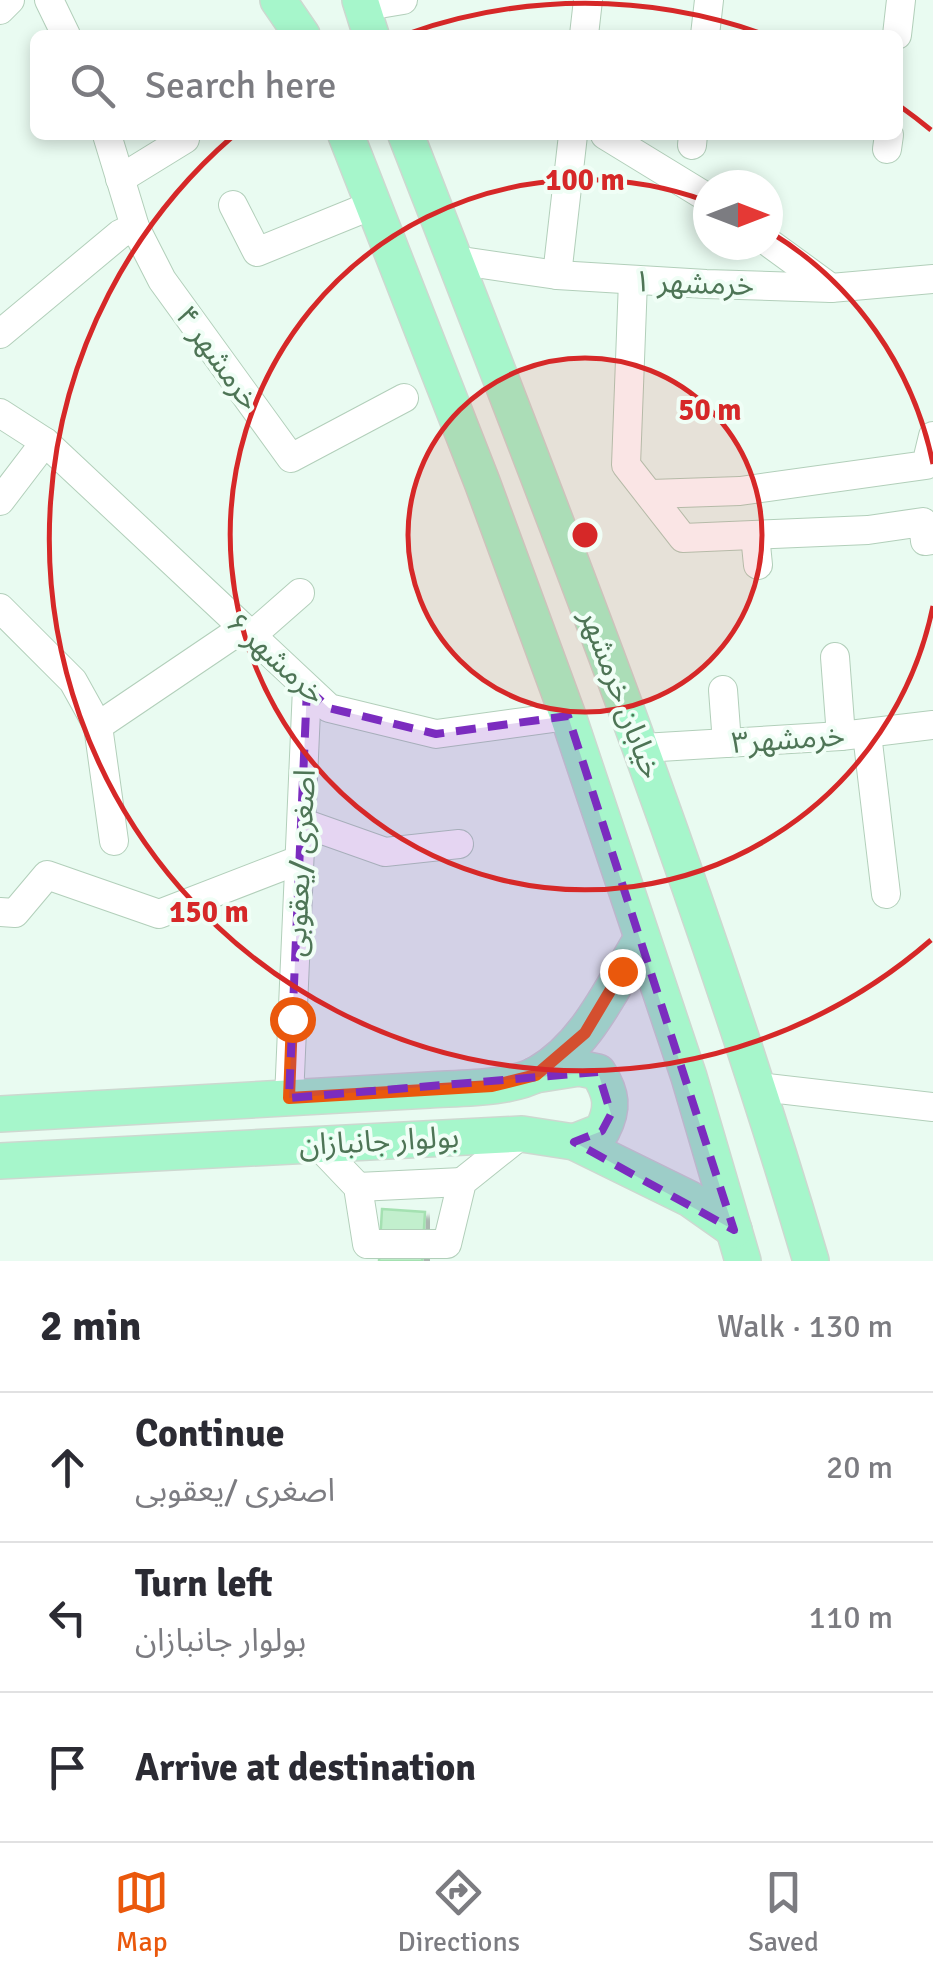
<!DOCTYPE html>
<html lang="en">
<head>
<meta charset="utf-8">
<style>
  body { margin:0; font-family:Signika,"Noto Sans Arabic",sans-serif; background:#f2f2f3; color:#2b2b33 }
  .compass { position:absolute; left:693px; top:170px; width:90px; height:90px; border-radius:50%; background:#fff; box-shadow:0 5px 15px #0003; rotate:90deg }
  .stop { position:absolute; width:30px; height:30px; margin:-22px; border:8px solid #ea580c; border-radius:50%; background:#fff }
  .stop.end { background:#ea580c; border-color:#fff; box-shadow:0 2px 10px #0008 }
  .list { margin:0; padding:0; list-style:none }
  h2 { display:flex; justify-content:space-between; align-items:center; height:130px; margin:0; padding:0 40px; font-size:42px }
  h2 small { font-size:32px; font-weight:400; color:#7c7c81 }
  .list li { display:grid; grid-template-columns:65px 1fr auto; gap:30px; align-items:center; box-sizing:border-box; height:150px; padding:0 40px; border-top:2px solid #e1e1e2 }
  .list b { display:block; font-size:38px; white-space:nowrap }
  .list p { margin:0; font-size:32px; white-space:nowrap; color:#7c7c81 }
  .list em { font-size:32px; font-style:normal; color:#7c7c81 }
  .icon { flex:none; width:55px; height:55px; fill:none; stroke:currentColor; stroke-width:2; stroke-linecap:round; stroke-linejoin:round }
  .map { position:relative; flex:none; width:933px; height:1261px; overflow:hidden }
  .search { position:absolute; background:#fff; box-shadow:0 5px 15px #0003; left:30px; right:30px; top:30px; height:110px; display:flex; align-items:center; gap:25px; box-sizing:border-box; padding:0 35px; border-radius:15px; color:#7c7c81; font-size:38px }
  .sheet { height:580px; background:#fff }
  nav { display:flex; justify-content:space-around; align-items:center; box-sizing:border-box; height:140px; border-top:2px solid #e1e1e2; background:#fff; font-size:28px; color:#7c7c81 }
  nav a { display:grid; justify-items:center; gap:5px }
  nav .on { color:#ea580c }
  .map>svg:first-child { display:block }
  .building { fill:#c2efcd; stroke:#a4e1b1; stroke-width:2.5; filter:url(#shadow) }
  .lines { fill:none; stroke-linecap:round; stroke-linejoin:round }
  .minor-casing { stroke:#b2cfba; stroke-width:30 }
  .major-casing { stroke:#cdd8d0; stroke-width:38 }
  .minor { stroke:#fff; stroke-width:28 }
  .major { stroke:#a6f6cb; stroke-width:35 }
  .route { stroke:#ea580c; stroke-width:12 }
  .marked { fill:#7b2cbf; fill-opacity:0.2; stroke:#7b2cbf; stroke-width:8; stroke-dasharray:20 12; stroke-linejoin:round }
  .ring { fill:none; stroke:#d62828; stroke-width:5 }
  .labels { text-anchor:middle; stroke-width:8; stroke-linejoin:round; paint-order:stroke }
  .street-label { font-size:30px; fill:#4e7556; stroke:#f0fef6 }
  .centre { fill:#d62828; stroke:#f0fef6; stroke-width:5 }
  .ring-label { font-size:30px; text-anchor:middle; font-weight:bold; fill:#d62828; stroke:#f0fef6; stroke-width:8; stroke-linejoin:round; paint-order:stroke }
</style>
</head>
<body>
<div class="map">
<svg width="933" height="1261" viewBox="0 0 933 1261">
  <defs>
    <filter id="shadow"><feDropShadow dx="11" dy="6" stdDeviation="2.5" flood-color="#0004"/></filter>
  </defs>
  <rect width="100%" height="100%" fill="#e9fbf1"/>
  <polygon class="building" points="382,1209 425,1212 422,1261 379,1261"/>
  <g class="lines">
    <defs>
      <g id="minor">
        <polyline points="49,0 66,35"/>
        <polyline points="361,7 403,0"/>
        <polyline points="0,10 10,0"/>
        <polyline points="584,35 588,0"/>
        <polyline points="705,35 709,0"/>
        <polyline points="897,35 901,0"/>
        <polyline points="107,135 135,227 162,280 291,458 404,398"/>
        <polyline points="605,135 708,198"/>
        <polyline points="692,145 693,135"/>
        <polyline points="887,149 889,135"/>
        <polyline points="120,179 185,139"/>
        <polyline points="233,205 257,252 375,204"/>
        <polyline points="768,242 831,288"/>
        <polyline points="455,260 557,275 706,284 831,288 933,279"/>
        <polyline points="557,275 573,135"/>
        <polyline points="633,281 626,465 683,538 868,530 923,522 925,541 933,540"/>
        <polyline points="0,334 120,234 135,227"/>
        <polyline points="0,413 45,442 329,708 436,734 568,716"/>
        <polyline points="651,494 740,491 926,465 933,436"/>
        <polyline points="0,501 45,442"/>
        <polyline points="755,535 758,565"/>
        <polyline points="0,608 73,681 98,726 114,841"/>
        <polyline points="251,636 300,593"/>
        <polyline points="835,657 841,736"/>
        <polyline points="723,690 727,743"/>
        <polyline points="98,726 243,628"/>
        <polyline points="867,734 886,894"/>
        <polyline points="643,748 841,736 933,725"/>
        <polyline points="303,823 385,852 459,844"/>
        <polyline points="0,912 15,913 47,875 159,914 299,860"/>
        <polyline points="760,1087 933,1107"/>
        <polyline points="289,1098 307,688"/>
        <polyline points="318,1145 358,1187 367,1244 447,1244 462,1182 522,1134"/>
        <polyline points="358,1187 462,1182"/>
      </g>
      <g id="major">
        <polyline points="278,0 302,35"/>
        <polyline points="360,0 371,35"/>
        <polyline points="346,135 482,482 568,716 689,1077 743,1261"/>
        <path d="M 406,135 C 551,507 698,878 811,1261"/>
        <path d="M 535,1075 L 579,1068 L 598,1072 C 612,1094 614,1108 602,1131 L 574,1142"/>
        <path d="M 0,1114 L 429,1090 C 460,1088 510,1089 537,1074 C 587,1046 612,987 641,940"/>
        <polyline points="0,1161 522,1134 574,1142 690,1199 734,1230"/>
      </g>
    </defs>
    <use href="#minor" class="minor-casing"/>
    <use href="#major" class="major-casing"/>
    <use href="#minor" class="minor"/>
    <use href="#major" class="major"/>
  </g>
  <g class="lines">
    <polyline class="route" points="292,1019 289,1098 492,1086 536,1075 585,1033 622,971"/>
  </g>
  <path class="marked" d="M 307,688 L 329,708 L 436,734 L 568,716 L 734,1230 L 574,1142 L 602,1131 L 611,1114 L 598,1072 L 289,1098 Z"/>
  <circle cx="585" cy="535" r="177" fill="#d62828" fill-opacity=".12"/>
  <g class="ring">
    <circle cx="585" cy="535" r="177"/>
    <path d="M933 606A355 355 0 1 1 706 201M770 232A355 355 0 0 1 933 464"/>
    <path d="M931 940A532 532 0 0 1 232 137M407 34A532 532 0 0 1 763 34M901 107A532 532 0 0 1 931 130"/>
  </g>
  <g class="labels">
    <g class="street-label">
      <text transform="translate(694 283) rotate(2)" y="10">خرمشهر ۱</text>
      <text transform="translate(218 358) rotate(54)" y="10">خرمشهر ۴</text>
      <text transform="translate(276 658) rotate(42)" y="10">خرمشهر ۶</text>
      <text transform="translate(621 694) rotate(69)" y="10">خیابان خرمشهر</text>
      <text transform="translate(788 739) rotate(-4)" y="10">خرمشهر۳</text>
      <text transform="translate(300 863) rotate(-87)" y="10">اصغری /یعقوبی</text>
      <text transform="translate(379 1141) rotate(-3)" y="10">بولوار جانبازان</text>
    </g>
  </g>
  <circle cx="585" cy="535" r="15" class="centre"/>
  <g class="ring-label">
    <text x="585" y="190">100 m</text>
    <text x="710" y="420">50 m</text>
    <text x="209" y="922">150 m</text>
  </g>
</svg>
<svg class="compass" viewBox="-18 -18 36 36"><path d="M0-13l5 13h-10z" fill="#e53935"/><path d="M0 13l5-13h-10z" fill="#7c7c81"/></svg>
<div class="stop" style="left:292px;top:1019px"></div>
<div class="stop end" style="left:622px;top:971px"></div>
<div class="search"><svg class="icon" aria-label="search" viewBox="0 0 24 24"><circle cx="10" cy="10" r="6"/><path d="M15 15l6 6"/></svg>Search here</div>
</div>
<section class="sheet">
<h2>2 min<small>Walk · 130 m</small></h2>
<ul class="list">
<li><svg class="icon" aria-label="ahead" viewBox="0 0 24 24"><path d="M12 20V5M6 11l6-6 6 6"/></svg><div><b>Continue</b><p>اصغری /یعقوبی</p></div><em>20 m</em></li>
<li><svg class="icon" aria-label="left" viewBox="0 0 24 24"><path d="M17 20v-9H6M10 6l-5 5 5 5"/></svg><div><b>Turn left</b><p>بولوار جانبازان</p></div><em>110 m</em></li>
<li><svg class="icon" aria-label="arrive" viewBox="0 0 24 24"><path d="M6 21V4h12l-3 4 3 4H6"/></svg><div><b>Arrive at destination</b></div></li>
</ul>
</section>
<nav>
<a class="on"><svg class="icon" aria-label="map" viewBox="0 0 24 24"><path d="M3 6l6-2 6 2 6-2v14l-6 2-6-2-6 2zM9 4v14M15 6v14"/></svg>Map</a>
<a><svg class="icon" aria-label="directions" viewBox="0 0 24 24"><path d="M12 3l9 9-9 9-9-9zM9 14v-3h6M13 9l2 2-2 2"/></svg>Directions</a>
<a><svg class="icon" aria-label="saved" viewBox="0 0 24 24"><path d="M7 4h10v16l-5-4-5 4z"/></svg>Saved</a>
</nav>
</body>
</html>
